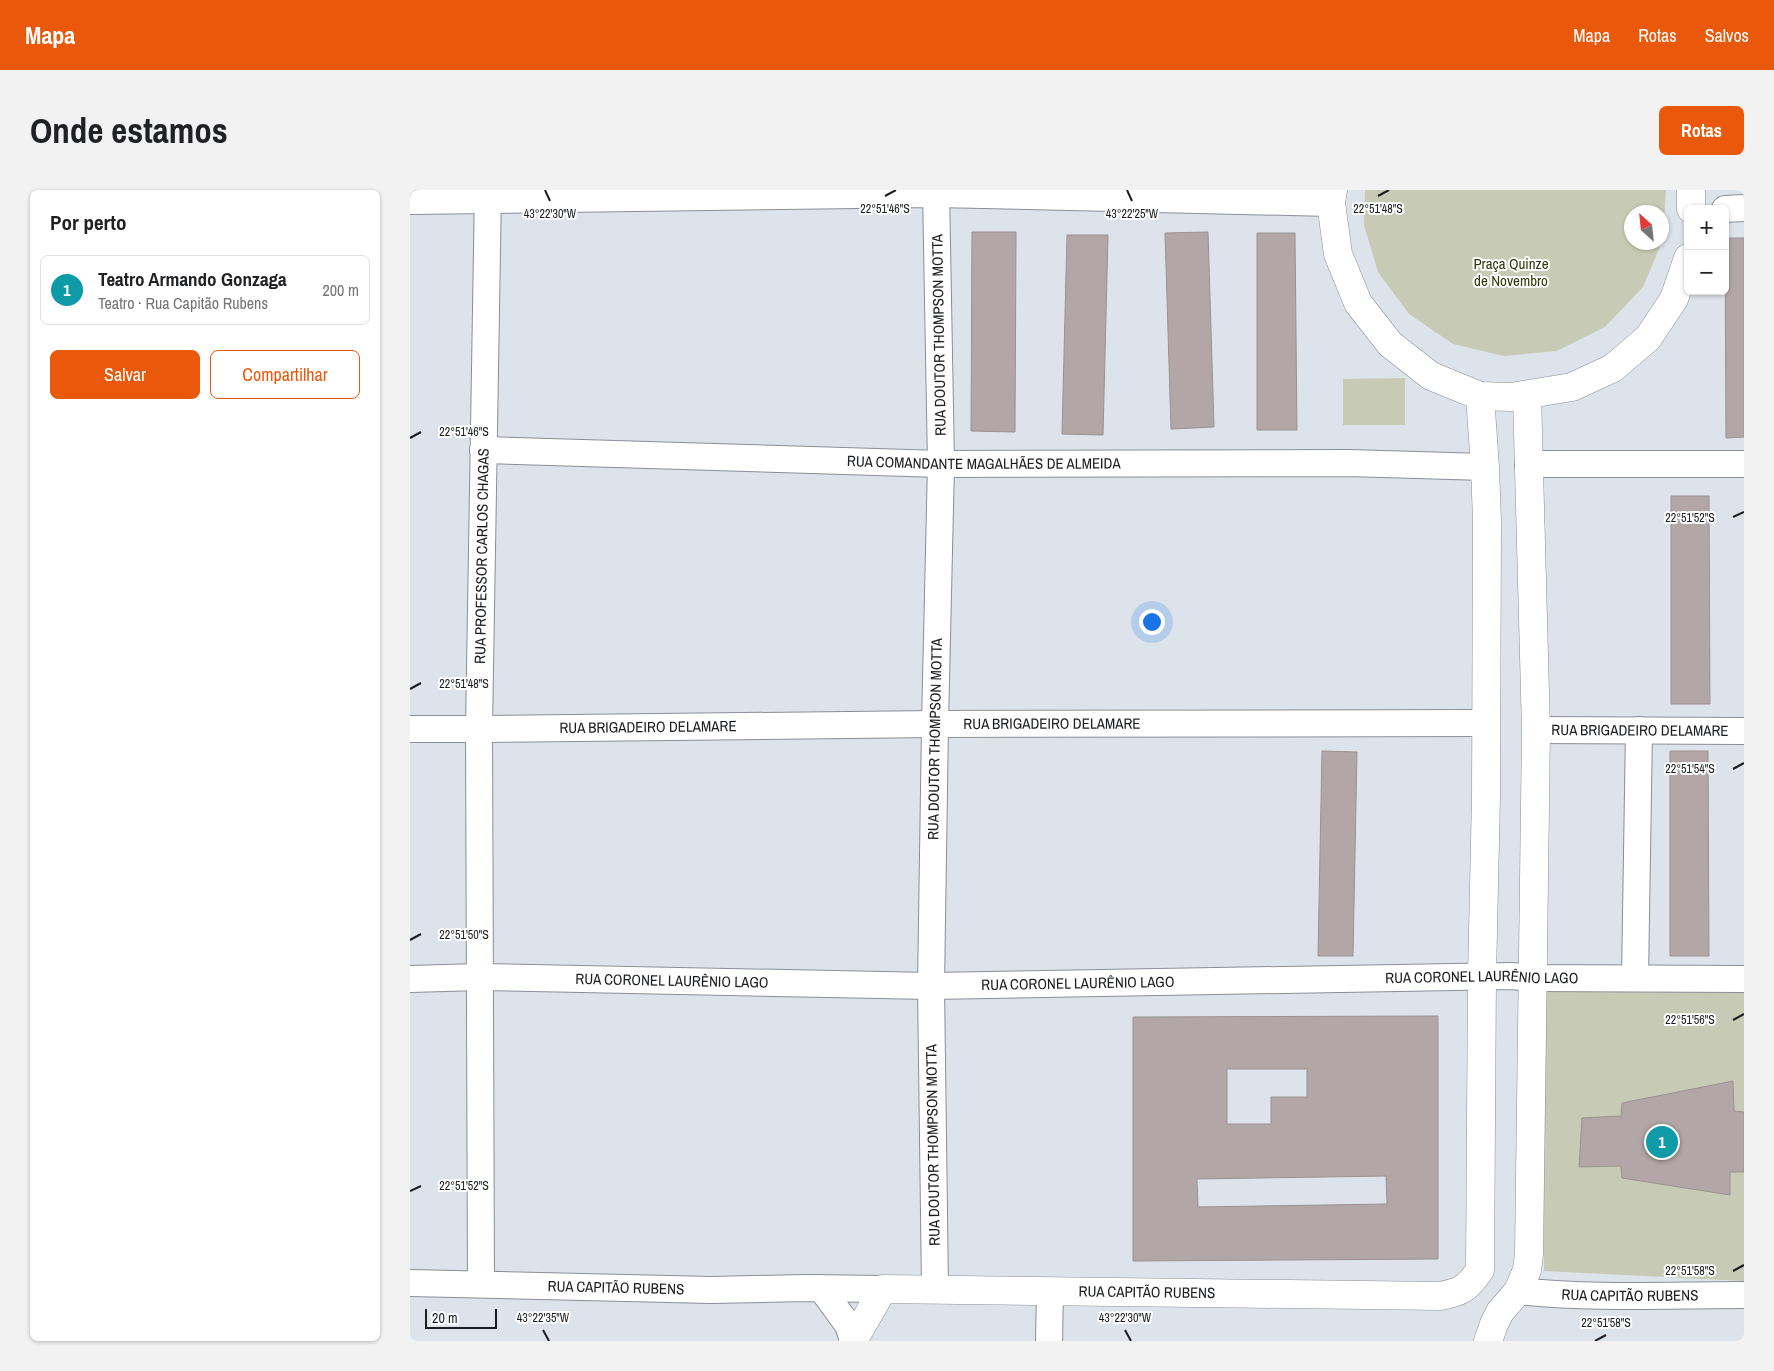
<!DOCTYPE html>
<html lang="pt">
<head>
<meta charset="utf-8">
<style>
  body { margin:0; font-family:"Archivo Narrow",sans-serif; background:#f2f2f2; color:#202124 }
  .controls { position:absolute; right:15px; top:15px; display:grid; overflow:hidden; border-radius:8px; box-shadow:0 1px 4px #0004 }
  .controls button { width:45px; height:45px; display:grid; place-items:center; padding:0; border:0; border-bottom:1px solid #e0e0e0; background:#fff; color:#202124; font:25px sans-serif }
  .compass { position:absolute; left:1214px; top:15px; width:45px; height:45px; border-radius:50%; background:#fff; box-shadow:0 1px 4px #0004; rotate:333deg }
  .scale { position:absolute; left:15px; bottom:12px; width:72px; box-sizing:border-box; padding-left:5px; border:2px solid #1b1d20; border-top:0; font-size:14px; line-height:18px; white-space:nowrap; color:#1b1d20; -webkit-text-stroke:4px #fff; paint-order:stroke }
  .you { position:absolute; left:741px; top:431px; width:18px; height:18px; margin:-12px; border:4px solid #fff; border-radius:50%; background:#1a73e8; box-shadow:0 0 0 8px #1a73e833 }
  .badge { display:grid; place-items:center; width:32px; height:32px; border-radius:50%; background:#ea580c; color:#fff; font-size:16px; font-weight:700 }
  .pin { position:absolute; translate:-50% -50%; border:2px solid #fff; box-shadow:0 1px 5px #0006 }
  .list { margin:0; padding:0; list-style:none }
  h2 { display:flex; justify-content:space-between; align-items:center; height:65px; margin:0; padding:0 20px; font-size:21px }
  h2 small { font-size:16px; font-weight:400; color:#757577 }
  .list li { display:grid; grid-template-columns:32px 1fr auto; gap:15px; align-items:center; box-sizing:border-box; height:70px; margin:0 10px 10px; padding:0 10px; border:1px solid #e0e0e0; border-radius:8px }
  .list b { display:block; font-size:19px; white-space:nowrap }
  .list p { margin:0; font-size:16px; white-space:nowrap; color:#757577 }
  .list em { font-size:16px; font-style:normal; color:#757577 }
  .actions { display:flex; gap:10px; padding:15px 20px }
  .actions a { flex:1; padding:11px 0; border:1px solid #ea580c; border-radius:8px; text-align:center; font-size:18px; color:#ea580c }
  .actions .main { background:#ea580c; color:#fff }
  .map { position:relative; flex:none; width:1334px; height:1151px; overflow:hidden; border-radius:8px }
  header { display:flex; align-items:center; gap:30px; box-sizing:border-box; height:70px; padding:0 25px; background:#ea580c; color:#fff }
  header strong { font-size:24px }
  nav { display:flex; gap:28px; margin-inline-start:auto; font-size:18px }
  .intro { display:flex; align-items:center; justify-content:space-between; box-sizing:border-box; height:120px; padding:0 30px }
  h1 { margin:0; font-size:35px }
  .button { padding:12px 22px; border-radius:8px; background:#ea580c; color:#fff; font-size:18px; font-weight:700 }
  main { display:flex; gap:30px; padding:0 30px }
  aside { flex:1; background:#fff; border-radius:8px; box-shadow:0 1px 4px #0004 }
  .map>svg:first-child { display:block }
  .green { fill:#c7cbb5; fill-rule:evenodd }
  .building { fill:#b2a7a6; stroke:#9b9190; fill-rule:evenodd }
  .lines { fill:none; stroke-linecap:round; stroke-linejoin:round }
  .minor-casing { stroke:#8a8f97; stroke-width:28 }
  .secondary-casing { stroke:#8a8f97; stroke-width:29 }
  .minor { stroke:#fff; stroke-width:26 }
  .secondary { stroke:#fff; stroke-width:28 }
  .ticks { fill:none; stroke:#1b1d20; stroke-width:2 }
  .labels { text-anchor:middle; stroke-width:4; stroke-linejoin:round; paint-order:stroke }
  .park-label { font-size:15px; fill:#31360c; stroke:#fff }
  .street-label { font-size:15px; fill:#1b1d20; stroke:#fff }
  .ticks-label { font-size:12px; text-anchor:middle; fill:#1b1d20; stroke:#fff; stroke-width:4; stroke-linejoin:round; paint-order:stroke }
</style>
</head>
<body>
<header>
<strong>Mapa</strong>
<nav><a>Mapa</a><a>Rotas</a><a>Salvos</a></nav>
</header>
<div class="intro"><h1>Onde estamos</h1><a class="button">Rotas</a></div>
<main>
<aside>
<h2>Por perto<small></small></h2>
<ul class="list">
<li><span class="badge" style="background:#0f9aa8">1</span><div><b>Teatro Armando Gonzaga</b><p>Teatro · Rua Capitão Rubens</p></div><em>200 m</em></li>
</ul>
<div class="actions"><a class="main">Salvar</a><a>Compartilhar</a></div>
</aside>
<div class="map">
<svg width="1334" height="1151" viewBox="0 0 1334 1151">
  <rect width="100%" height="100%" fill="#dde3eb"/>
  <g class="green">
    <path d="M 955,0 L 1256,0 L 1253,49 L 1233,97 L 1195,137 L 1147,161 L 1094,166 L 1043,154 L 999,124 L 968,82 L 954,35 ZM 1222,22 L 1252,22 L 1252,52 L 1222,52 Z"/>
    <polygon points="995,188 995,235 933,235 933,189"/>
    <polygon points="1130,797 1334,799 1334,1091 1134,1081"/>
  </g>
  <g class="building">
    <polygon points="562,42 606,42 605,242 561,241"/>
    <polygon points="798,42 804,237 761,239 755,43"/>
    <polygon points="847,43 885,43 887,240 847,240"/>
    <polygon points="657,45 698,45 693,245 652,244"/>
    <polygon points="1315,48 1334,48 1334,247 1316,248"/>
    <polygon points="1261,306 1299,306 1300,514 1261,514"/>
    <polygon points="912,561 947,562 943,766 908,766"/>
    <polygon points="1260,561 1298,561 1299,766 1260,766"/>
    <path d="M 1028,826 L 1028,1069 L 723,1071 L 723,827 ZM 817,879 L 897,879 L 897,907 L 861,907 L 861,934 L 817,934 ZM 976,986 L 977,1014 L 788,1017 L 787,989 Z"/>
    <polygon points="1323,891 1324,921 1334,922 1334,982 1320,982 1320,1005 1212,988 1211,976 1169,977 1172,928 1211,926 1212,913"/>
  </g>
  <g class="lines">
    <defs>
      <g id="minor">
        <polyline points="0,11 526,4 921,13"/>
        <polyline points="1315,19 1334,18"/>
        <path id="s1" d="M 73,260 L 531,274 L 938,273 L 1075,277"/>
        <polyline points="1118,274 1334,274"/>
        <path id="s2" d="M 0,539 L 69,539 L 525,534 L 1076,533"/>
        <path id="s3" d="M 1126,540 L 1334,541"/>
        <polyline points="1225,788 1229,540"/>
        <path id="s4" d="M 0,789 L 70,787 L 521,796 L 1101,786 L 1122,788 L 1334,789"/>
        <path id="s5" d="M 0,1093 L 301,1100 L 395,1098 L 473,1099"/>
        <path id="s6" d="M 71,1094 L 69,539 L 78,0"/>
        <polyline points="411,1098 438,1135 443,1150"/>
        <path id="s7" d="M 525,1099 L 521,796 L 525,534 L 531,274 L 526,0"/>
        <path id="s8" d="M 1108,1101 C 1182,1109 1259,1105 1334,1105"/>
        <polyline points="639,1151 640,1101"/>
      </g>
      <g id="secondary">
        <polyline points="923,0 921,13 928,64 948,113 980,154 1021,186 1070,206 1101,207 1162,197 1203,178 1238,148 1264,109 1278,68"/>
        <polyline points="1281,19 1281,0"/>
        <path id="s9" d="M 443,1151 L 473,1099 L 1030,1106 C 1051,1102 1057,1099 1070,1080 L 1072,787 L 1076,606 L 1077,330 L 1075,277 L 1070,206"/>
        <polyline points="1078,1151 1084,1134 1090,1122 1108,1101 1117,1080 1119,1064 1126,540 1117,205"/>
      </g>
    </defs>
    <use href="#minor" class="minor-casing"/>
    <use href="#secondary" class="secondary-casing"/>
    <use href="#minor" class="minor"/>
    <use href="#secondary" class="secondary"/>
  </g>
  <path class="ticks" d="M 135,0 L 140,11M 717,0 L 722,11M 475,6 L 486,0M 968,6 L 979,0M 0,248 L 11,242M 1323,327 L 1334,322M 0,499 L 11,493M 1323,579 L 1334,573M 0,750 L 11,744M 1323,830 L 1334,824M 0,1001 L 11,996M 1323,1081 L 1334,1075M 133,1140 L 139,1151M 715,1140 L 721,1151M 1185,1151 L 1196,1145"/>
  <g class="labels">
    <g class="park-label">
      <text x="1101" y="79">Praça Quinze<tspan x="1101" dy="17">de Novembro</tspan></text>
    </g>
    <g class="street-label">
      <text transform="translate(529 145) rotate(-91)" y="5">RUA DOUTOR THOMPSON MOTTA</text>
      <text dy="5" stroke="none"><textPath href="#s1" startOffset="501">RUA COMANDANTE MAGALHÃES DE ALMEIDA</textPath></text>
      <text dy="5" stroke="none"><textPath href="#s6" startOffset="728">RUA PROFESSOR CARLOS CHAGAS</textPath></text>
      <text dy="5" stroke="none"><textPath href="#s2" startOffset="642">RUA BRIGADEIRO DELAMARE</textPath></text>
      <text dy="5" stroke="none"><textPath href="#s2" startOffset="238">RUA BRIGADEIRO DELAMARE</textPath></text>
      <text dy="5" stroke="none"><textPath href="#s3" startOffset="104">RUA BRIGADEIRO DELAMARE</textPath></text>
      <text dy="5" stroke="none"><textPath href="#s7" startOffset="550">RUA DOUTOR THOMPSON MOTTA</textPath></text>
      <text dy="5" stroke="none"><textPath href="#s4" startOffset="1072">RUA CORONEL LAURÊNIO LAGO</textPath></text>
      <text dy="5" stroke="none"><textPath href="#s4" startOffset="262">RUA CORONEL LAURÊNIO LAGO</textPath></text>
      <text dy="5" stroke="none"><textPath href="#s4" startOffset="668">RUA CORONEL LAURÊNIO LAGO</textPath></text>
      <text transform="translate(523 955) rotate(-91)" y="5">RUA DOUTOR THOMPSON MOTTA</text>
      <text dy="5" stroke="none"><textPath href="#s5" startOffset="206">RUA CAPITÃO RUBENS</textPath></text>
      <text dy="5" stroke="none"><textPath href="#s9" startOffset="324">RUA CAPITÃO RUBENS</textPath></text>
      <text dy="5" stroke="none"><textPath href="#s8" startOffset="112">RUA CAPITÃO RUBENS</textPath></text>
    </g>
  </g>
  <g class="ticks-label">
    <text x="475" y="23">22°51'46"S</text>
    <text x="968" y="23">22°51'48"S</text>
    <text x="140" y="28">43°22'30"W</text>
    <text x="722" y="28">43°22'25"W</text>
    <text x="54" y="246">22°51'46"S</text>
    <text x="1280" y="332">22°51'52"S</text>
    <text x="54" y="498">22°51'48"S</text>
    <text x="1280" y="583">22°51'54"S</text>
    <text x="54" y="749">22°51'50"S</text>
    <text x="1280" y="834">22°51'56"S</text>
    <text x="54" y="1000">22°51'52"S</text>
    <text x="1280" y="1085">22°51'58"S</text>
    <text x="133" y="1132">43°22'35"W</text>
    <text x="715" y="1132">43°22'30"W</text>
    <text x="1196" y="1137">22°51'58"S</text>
  </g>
</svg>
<div class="controls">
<button>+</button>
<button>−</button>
</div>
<svg class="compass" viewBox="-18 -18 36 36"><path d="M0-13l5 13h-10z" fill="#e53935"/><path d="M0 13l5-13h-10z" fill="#757577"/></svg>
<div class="scale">20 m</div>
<div class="you"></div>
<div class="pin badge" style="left:1252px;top:952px;background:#0f9aa8">1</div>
</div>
</main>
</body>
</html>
